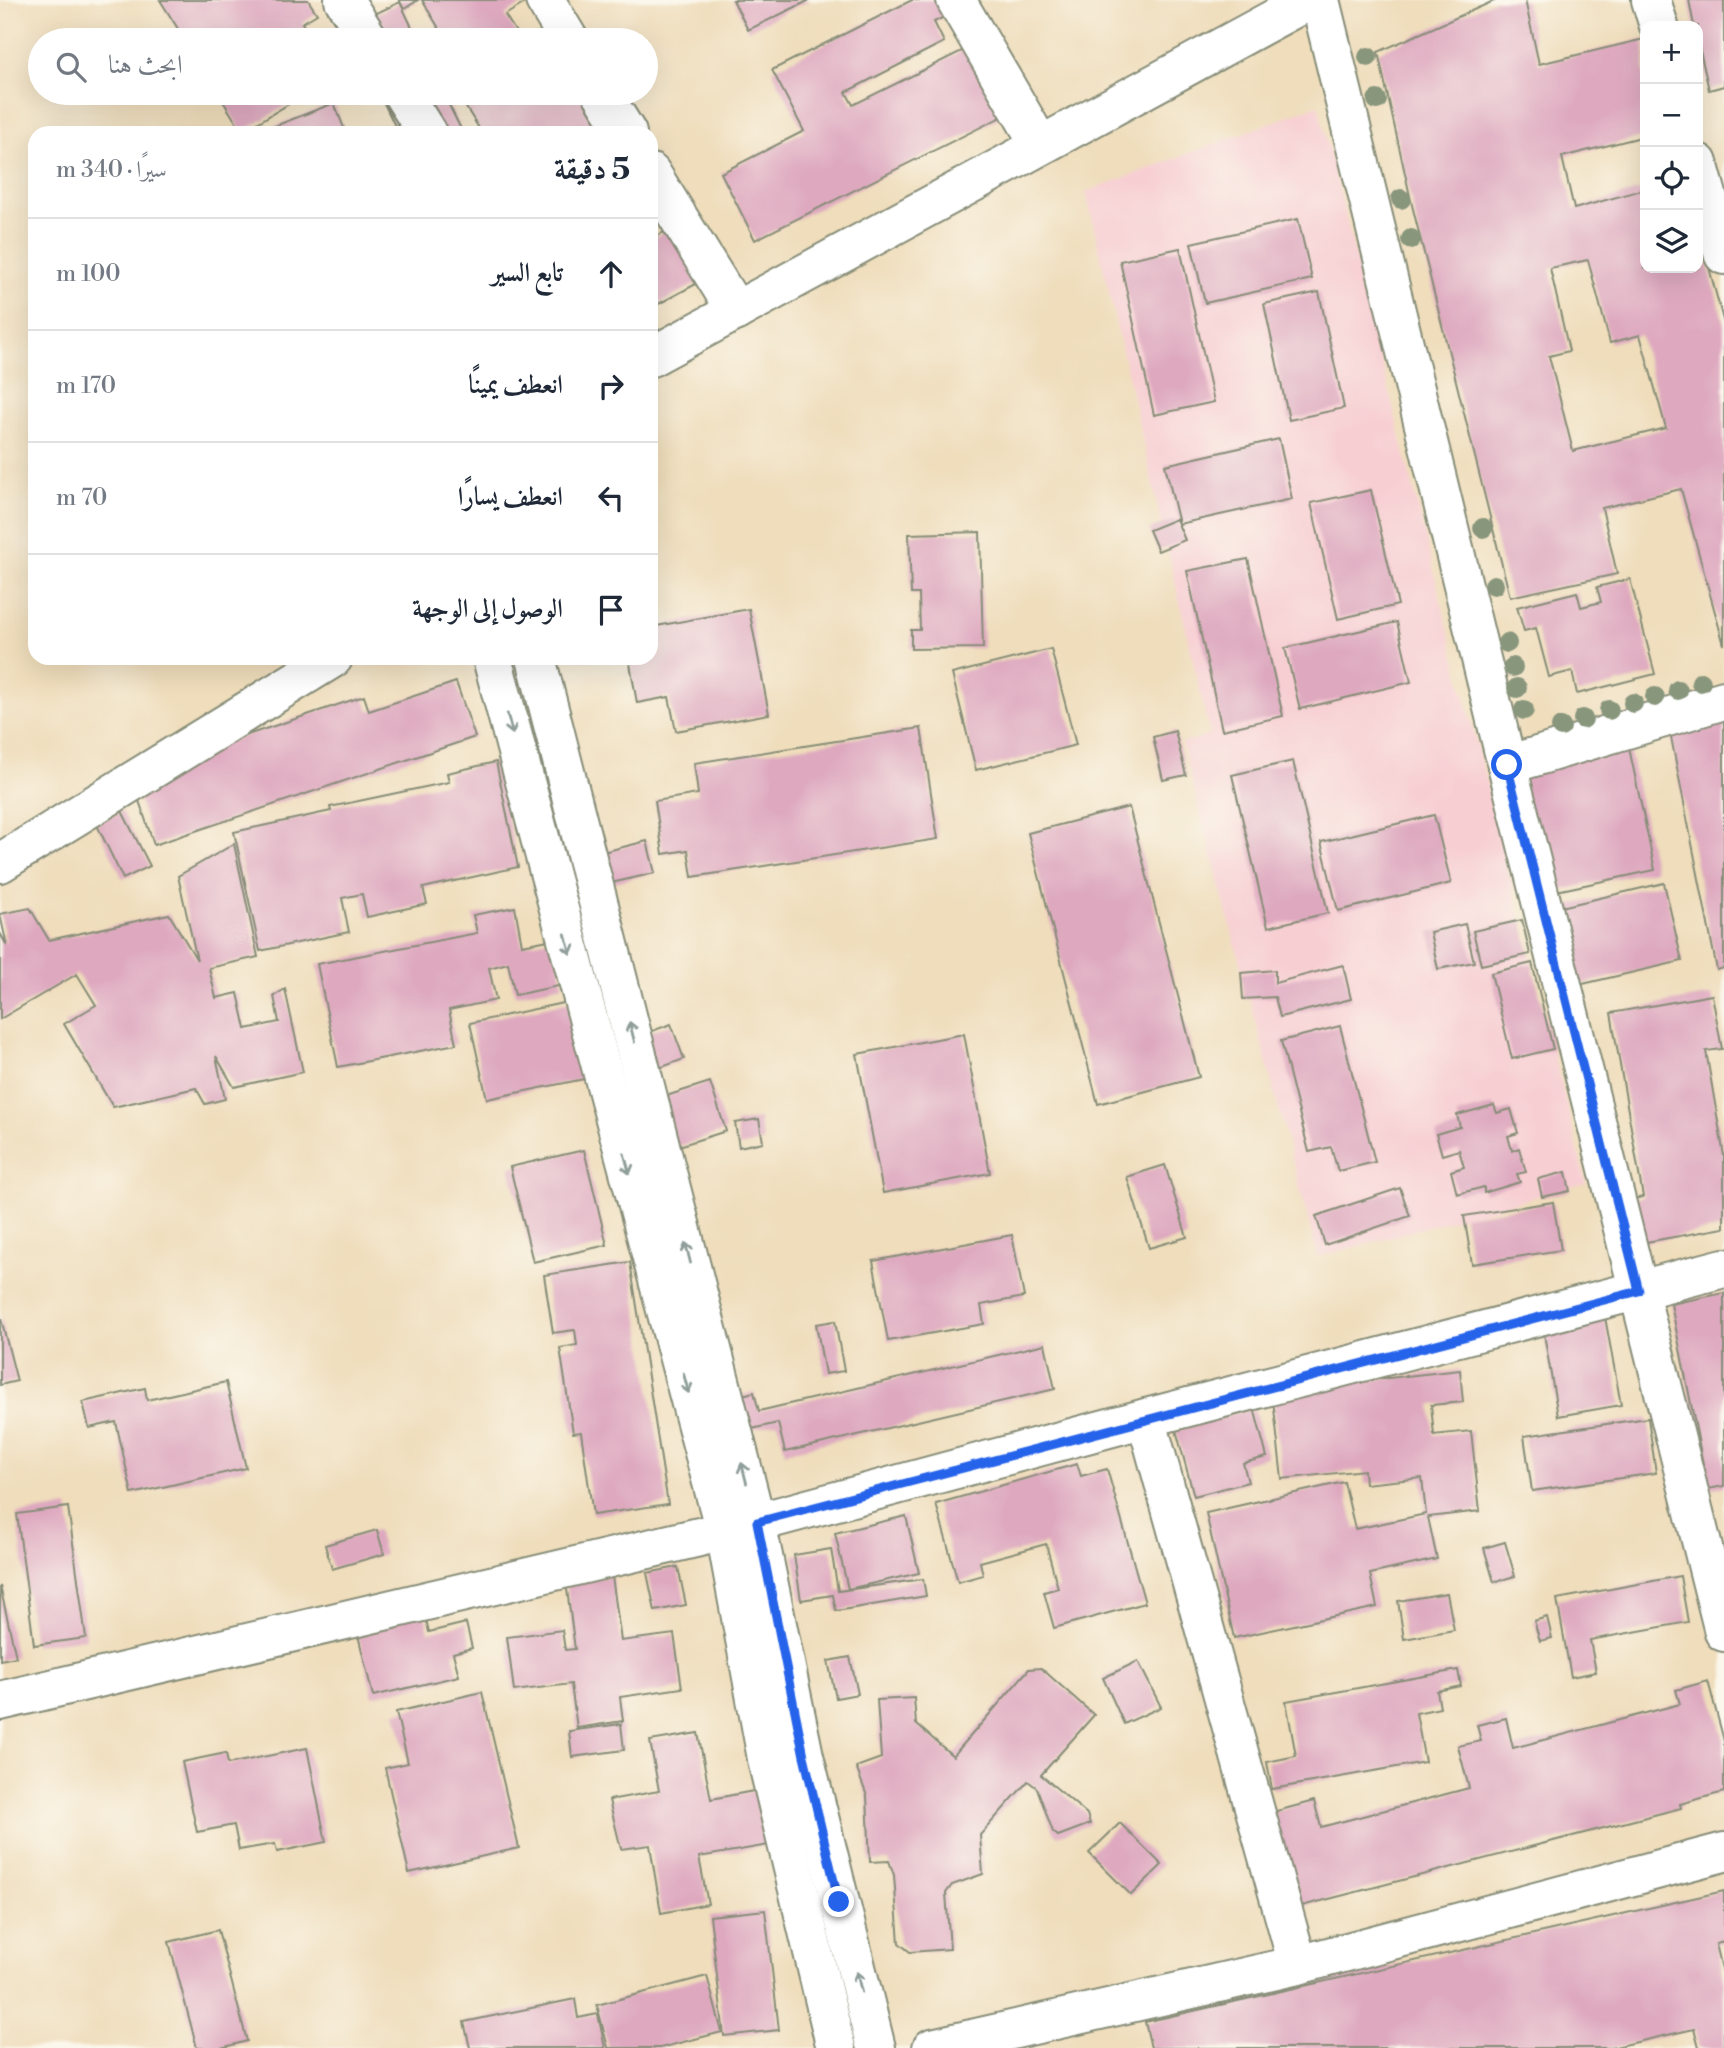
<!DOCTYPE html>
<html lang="ar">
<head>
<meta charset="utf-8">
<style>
  body { margin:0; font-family:"Libre Bodoni",Amiri,serif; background:#f2f2f3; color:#1f2937; direction:rtl }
  .controls { position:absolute; right:21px; top:21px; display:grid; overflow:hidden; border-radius:14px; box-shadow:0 7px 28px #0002 }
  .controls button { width:63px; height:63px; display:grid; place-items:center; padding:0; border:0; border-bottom:2px solid #e0e1e3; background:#fff; color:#1f2937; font:35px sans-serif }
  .stop { position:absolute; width:21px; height:21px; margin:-16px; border:5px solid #2563eb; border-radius:50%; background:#fff }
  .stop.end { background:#2563eb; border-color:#fff; box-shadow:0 2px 7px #0008 }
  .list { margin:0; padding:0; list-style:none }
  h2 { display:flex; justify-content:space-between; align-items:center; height:91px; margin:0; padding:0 28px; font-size:30px }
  h2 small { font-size:23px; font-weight:400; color:#747a83 }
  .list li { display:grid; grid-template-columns:46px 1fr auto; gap:21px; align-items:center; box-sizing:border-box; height:112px; padding:0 28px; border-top:2px solid #e0e1e3 }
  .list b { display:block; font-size:26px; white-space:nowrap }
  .list em { font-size:23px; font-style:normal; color:#747a83 }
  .icon { flex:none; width:38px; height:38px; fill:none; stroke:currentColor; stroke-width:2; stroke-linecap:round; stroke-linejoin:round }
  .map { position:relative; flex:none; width:1724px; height:2048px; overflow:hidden; direction:ltr }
  .search { position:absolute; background:#fff; box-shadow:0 7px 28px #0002; left:28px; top:28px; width:630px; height:77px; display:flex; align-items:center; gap:18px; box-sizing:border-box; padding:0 24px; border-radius:38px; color:#747a83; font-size:26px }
  .panel { position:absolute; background:#fff; box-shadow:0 7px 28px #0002; left:28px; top:126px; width:630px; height:539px; border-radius:21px; direction:rtl }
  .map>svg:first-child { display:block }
  .built { fill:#f7cfd3 }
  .building { fill:#dea9bf; fill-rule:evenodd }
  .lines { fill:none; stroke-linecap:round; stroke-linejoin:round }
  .minor-casing { stroke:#878d78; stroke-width:42 }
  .minor { stroke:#fff; stroke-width:38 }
  .tree { fill:#88967c }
  .oneway { stroke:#8f9e9a }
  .route { stroke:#2563eb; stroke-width:9 }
</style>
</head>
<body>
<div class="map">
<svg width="1724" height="2048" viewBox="0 0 1724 2048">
  <rect width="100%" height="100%" fill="#fbf7ec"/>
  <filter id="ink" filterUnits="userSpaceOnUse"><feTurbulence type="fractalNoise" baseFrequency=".0143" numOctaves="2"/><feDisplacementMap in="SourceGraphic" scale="14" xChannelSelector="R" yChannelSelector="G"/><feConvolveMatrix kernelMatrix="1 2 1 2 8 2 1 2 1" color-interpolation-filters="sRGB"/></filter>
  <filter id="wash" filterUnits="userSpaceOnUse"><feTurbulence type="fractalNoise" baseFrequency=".00686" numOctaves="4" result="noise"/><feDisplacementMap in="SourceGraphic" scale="28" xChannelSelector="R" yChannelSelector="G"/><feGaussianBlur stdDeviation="1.57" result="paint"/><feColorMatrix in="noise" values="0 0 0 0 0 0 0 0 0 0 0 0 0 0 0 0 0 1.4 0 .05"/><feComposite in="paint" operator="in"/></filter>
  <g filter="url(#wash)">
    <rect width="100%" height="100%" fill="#efddbb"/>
    <polygon class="built" points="1318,105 1586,1183 1318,1257 1182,743 1210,735 1086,192"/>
    <g id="blocks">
      <g class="building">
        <polygon points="160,0 308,0 317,14 302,23 313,40 185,40"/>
        <polygon points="399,0 418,0 404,9"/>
        <polygon points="422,0 530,0 505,15 521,40 446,40"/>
        <polygon points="733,0 810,0 748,30"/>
        <polygon points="912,0 955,0 960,9 934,22 944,42 846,92 853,105 996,34 1031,102 755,240 721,173 804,131 772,70"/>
        <path d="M 1496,0 L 1525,0 L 1539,64 L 1644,39 L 1645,136 L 1562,157 L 1574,209 L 1645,189 L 1645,268 L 1698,268 L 1699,230 L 1724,324 L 1724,645 L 1681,489 L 1602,508 L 1617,574 L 1510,597 L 1412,205 L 1378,52 ZM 1588,260 L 1610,343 L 1640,335 L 1666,428 L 1573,451 L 1549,356 L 1569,351 L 1550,268 Z"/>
        <polygon points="1689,0 1724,0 1724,86 1709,90 1698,42 1698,26 1694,26"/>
        <polygon points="400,2 418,40 353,40 347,27"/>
        <polygon points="218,93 307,93 242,132"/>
        <polygon points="379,93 443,93 463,133 386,133 396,128"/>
        <polygon points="457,93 625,93 630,101 598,120 606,133 482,133"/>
        <polygon points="334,103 346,133 274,133 272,127"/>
        <polygon points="697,214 726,268 651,308 651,239"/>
        <polygon points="1298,219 1312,279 1205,303 1191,243"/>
        <polygon points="1180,248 1214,402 1154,415 1120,261"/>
        <polygon points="1319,292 1344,408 1289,420 1264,304"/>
        <polygon points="1279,439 1292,499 1179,524 1165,465"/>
        <polygon points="1371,490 1398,605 1338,619 1311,503"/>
        <polygon points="1176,519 1185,540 1158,551 1149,530"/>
        <polygon points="980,532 983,648 911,649 911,630 920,630 919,594 911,594 909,534"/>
        <polygon points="1248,559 1283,716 1222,730 1187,571"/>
        <polygon points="1630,579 1655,674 1577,694 1572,671 1549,677 1536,628 1524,631 1517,607 1577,592 1581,607 1601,602 1597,587"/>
        <polygon points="749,609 769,714 676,731 669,697 637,703 629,658 651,658 651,627"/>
        <polygon points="1397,622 1411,682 1300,709 1285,648"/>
        <polygon points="1051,649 1076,745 976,770 952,674"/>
        <polygon points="456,682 475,737 154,845 130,774 364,696 369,711"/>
        <polygon points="1724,705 1724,968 1717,970 1667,717"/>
        <polygon points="921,728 938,839 692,877 688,850 663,854 655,801 698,794 694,763"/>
        <polygon points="1175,731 1186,775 1163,780 1153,737"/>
        <polygon points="1628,743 1655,870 1547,893 1519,766"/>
        <polygon points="1293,761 1328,913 1268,927 1232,775"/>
        <polygon points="496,762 518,867 423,888 427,904 367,917 362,894 342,898 349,932 260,951 234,832 331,811 330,807 449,782 447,773"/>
        <polygon points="1129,807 1199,1077 1098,1104 1028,833"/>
        <polygon points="122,811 150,866 123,879 96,823"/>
        <polygon points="1434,815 1451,883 1338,911 1321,842"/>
        <polygon points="647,841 655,873 611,883 603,852"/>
        <polygon points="234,844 258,957 209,968 216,998 238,993 246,1029 279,1022 274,996 285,989 303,1072 234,1087 216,1056 225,1099 205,1104 196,1088 113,1107 64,1024 96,1005 77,974 0,1019 0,933 7,946 0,914 30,908 49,940 169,914 197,960 178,876"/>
        <polygon points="1664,883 1682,961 1574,986 1561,907"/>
        <polygon points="515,907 522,945 554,939 563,985 515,995 508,963 489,968 496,1000 449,1010 456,1044 338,1067 317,964 477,933 473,915"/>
        <polygon points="1522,920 1530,954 1481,965 1473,931"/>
        <polygon points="1465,924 1474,962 1438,969 1430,932"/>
        <polygon points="1532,963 1553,1049 1512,1059 1491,973"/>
        <polygon points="1343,965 1351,999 1280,1017 1275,997 1243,999 1241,973 1275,970 1275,983"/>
        <polygon points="1712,995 1722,1049 1706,1051 1724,1156 1724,1228 1635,1244 1628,1200 1643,1197 1611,1013"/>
        <polygon points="577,1000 594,1077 487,1099 470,1023"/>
        <polygon points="671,1024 684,1059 646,1073 633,1038"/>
        <polygon points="1340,1026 1375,1162 1338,1171 1331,1147 1309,1152 1281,1041"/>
        <polygon points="964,1034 990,1173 883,1193 857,1054"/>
        <polygon points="710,1082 726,1131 676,1147 660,1098"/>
        <polygon points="1494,1105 1497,1113 1511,1109 1518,1133 1508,1136 1512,1151 1519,1148 1526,1172 1517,1174 1520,1182 1484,1193 1484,1187 1457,1194 1451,1171 1464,1167 1459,1150 1442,1155 1436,1134 1460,1127 1457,1115"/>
        <polygon points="759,1119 763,1142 739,1147 735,1123"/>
        <polygon points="584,1150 607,1245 533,1262 510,1167"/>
        <polygon points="1165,1165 1187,1237 1149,1248 1127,1177"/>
        <polygon points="1566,1172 1570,1191 1542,1197 1538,1179"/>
        <polygon points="1400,1188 1410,1216 1325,1245 1316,1216"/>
        <polygon points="1553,1202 1561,1250 1472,1264 1464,1216"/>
        <polygon points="1012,1235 1024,1297 981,1305 984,1324 888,1341 873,1261"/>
        <polygon points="630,1262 668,1504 593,1515 581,1432 573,1433 560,1348 577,1345 575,1330 553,1333 544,1275"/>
        <polygon points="1724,1293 1724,1486 1708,1489 1671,1304"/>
        <polygon points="0,1315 17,1381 0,1385"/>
        <polygon points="1605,1317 1621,1405 1558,1416 1543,1328"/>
        <polygon points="835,1321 844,1371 825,1374 816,1324"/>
        <polygon points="1045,1344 1055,1389 785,1452 778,1423 739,1432 731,1398 754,1392 759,1411"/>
        <polygon points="1460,1370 1463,1402 1431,1405 1434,1435 1471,1431 1480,1511 1428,1517 1437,1559 1370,1574 1377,1607 1234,1638 1206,1513 1344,1482 1355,1529 1426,1514 1422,1478 1365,1484 1364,1470 1282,1479 1272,1391"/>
        <polygon points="226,1382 246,1468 132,1494 116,1422 89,1428 83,1402 145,1388 147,1400"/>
        <polygon points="1254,1408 1267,1457 1243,1463 1248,1482 1194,1496 1176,1430"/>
        <polygon points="1648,1418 1656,1473 1532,1491 1524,1436"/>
        <polygon points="1077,1464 1081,1476 1107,1469 1145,1603 1054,1628 1044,1592 1058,1588 1046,1544 980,1562 983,1575 958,1582 936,1504"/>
        <polygon points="68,1507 86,1638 34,1645 17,1514"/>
        <polygon points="906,1516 919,1573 848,1589 835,1533"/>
        <polygon points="377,1530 384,1554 332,1569 325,1545"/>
        <polygon points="1505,1542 1515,1576 1494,1582 1484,1548"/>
        <polygon points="831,1549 838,1591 923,1579 926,1596 836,1611 833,1595 801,1600 794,1555"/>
        <polygon points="678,1567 686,1605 655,1611 647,1573"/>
        <polygon points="612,1576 621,1641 674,1634 682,1688 620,1697 623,1721 577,1728 571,1684 514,1691 507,1637 562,1630 565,1650 575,1649 566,1582"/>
        <polygon points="1680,1576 1688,1622 1590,1640 1596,1672 1571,1677 1557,1599"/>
        <polygon points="0,1586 16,1657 0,1660"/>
        <polygon points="1447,1593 1454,1630 1404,1639 1398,1601"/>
        <polygon points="424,1611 429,1632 466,1623 472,1648 453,1653 459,1676 373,1696 356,1627"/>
        <polygon points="1547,1617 1552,1638 1540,1641 1534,1621"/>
        <polygon points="850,1657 858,1694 836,1698 828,1661"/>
        <polygon points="1138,1661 1161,1707 1124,1724 1103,1678"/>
        <polygon points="1041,1668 1094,1715 1041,1775 1087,1814 1090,1824 1058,1836 1053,1832 1037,1788 1028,1781 980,1835 983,1874 952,1885 946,1893 950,1949 910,1952 899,1943 894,1875 889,1861 870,1862 867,1796 856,1767 881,1758 877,1700 914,1698 916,1724 953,1756 1029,1669"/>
        <polygon points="1458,1670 1461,1686 1437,1691 1440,1708 1416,1713 1425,1762 1272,1789 1267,1762 1296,1756 1286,1701"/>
        <polygon points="1708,1681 1724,1741 1724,1792 1680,1804 1681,1808 1298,1907 1273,1812 1314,1801 1321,1827 1469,1788 1458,1746 1481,1741 1477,1725 1506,1718 1513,1748 1680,1704 1676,1690"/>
        <polygon points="482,1692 519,1848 409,1873 385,1768 408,1763 396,1712"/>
        <polygon points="621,1724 624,1750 572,1757 569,1731"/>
        <polygon points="698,1733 711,1799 759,1790 769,1845 699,1857 708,1904 661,1913 650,1845 621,1849 609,1800 659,1791 650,1741"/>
        <polygon points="307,1748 326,1842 277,1852 275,1844 239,1850 234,1825 197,1832 182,1762 226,1753 228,1764"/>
        <polygon points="1120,1823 1162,1865 1131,1895 1089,1853"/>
        <polygon points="1724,1891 1724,1942 1716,1944 1724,1977 1724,2048 1699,2048 1694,2029 1611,2048 1151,2048 1145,2022"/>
        <polygon points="765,1910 779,2030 724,2036 710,1916"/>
        <polygon points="218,1930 247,2041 221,2048 197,2048 169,1942"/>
        <polygon points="707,1976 722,2032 660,2048 608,2048 597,2005"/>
        <polygon points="575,1999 578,2018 598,2014 605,2048 470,2048 464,2022"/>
      </g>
    </g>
  </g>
  <g filter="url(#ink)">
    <use href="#blocks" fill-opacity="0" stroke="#878d78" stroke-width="2"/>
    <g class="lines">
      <defs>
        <g id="minor">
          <polyline points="344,0 369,40"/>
          <polyline points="545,0 569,40"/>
          <polyline points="956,0 1040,145"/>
          <polyline points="1320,0 1507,765 1724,1632"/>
          <polyline points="1651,0 1659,26"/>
          <polyline points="402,93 427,133"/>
          <polyline points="602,93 627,133"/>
          <polyline points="1698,163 1724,255"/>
          <polyline points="651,173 736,311"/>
          <polyline points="651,357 1309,0"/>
          <polyline points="492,658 725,1531 768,1764 836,2048"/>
          <polyline points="536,658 756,1522 804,1756 876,2048"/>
          <polyline points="1507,765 1724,700"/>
          <polyline points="0,863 333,658"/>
          <polyline points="1146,1418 1298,1965"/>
          <polyline points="0,1701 725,1531 1146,1418 1724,1268"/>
          <polyline points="932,2048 1298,1965 1724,1852"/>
        </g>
      </defs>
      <use href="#minor" class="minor-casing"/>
      <use href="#minor" class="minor"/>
    </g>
    <g class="tree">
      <circle cx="1368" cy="57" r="10"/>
      <circle cx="1377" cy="100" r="10"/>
      <circle cx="1401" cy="199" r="10"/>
      <circle cx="1411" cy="239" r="10"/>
      <circle cx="1483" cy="528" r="10"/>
      <circle cx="1494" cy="585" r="10"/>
      <circle cx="1507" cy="643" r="10"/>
      <circle cx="1513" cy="667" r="10"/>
      <circle cx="1701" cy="682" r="10"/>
      <circle cx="1517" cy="688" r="10"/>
      <circle cx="1678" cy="690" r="10"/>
      <circle cx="1655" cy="697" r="10"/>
      <circle cx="1633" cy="703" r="10"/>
      <circle cx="1524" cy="710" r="10"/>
      <circle cx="1609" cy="710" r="10"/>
      <circle cx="1583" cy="719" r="10"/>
      <circle cx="1561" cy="727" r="10"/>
    </g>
    <defs><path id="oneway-shaft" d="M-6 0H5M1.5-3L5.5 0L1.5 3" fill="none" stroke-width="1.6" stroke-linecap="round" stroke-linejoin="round" transform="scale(1.75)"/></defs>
    <g class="oneway">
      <use href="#oneway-shaft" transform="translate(510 724) rotate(75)"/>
      <use href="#oneway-shaft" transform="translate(568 944) rotate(75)"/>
      <use href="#oneway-shaft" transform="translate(632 1032) rotate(-104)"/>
      <use href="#oneway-shaft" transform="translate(627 1164) rotate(75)"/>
      <use href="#oneway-shaft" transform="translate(688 1253) rotate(-104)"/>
      <use href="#oneway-shaft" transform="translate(686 1383) rotate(75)"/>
      <use href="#oneway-shaft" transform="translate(744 1473) rotate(-104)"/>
      <use href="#oneway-shaft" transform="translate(859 1982) rotate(-104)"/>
    </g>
  </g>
  <g class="lines" filter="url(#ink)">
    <polyline class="route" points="839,1902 804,1756 757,1522 1639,1291 1507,765"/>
  </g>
</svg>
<div class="controls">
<button>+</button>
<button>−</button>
<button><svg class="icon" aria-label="locate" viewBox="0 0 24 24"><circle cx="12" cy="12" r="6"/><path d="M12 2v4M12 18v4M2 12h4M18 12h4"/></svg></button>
<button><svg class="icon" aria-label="layers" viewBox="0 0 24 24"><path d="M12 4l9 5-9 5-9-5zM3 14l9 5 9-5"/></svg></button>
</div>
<div class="stop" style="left:1507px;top:765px"></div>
<div class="stop end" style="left:839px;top:1902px"></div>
<div class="search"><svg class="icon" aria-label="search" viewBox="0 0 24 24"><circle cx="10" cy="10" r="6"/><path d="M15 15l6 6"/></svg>ابحث هنا</div>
<section class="panel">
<h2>5 دقيقة<small>سيرًا · 340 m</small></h2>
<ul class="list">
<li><svg class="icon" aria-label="ahead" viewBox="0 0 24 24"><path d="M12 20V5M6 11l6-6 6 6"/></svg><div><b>تابع السير</b></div><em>100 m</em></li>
<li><svg class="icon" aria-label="right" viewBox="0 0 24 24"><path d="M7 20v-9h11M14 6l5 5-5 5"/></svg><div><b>انعطف يمينًا</b></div><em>170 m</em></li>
<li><svg class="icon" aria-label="left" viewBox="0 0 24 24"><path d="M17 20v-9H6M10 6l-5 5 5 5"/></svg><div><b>انعطف يسارًا</b></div><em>70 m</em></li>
<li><svg class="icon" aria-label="arrive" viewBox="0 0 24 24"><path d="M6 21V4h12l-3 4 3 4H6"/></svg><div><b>الوصول إلى الوجهة</b></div></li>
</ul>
</section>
</div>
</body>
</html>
